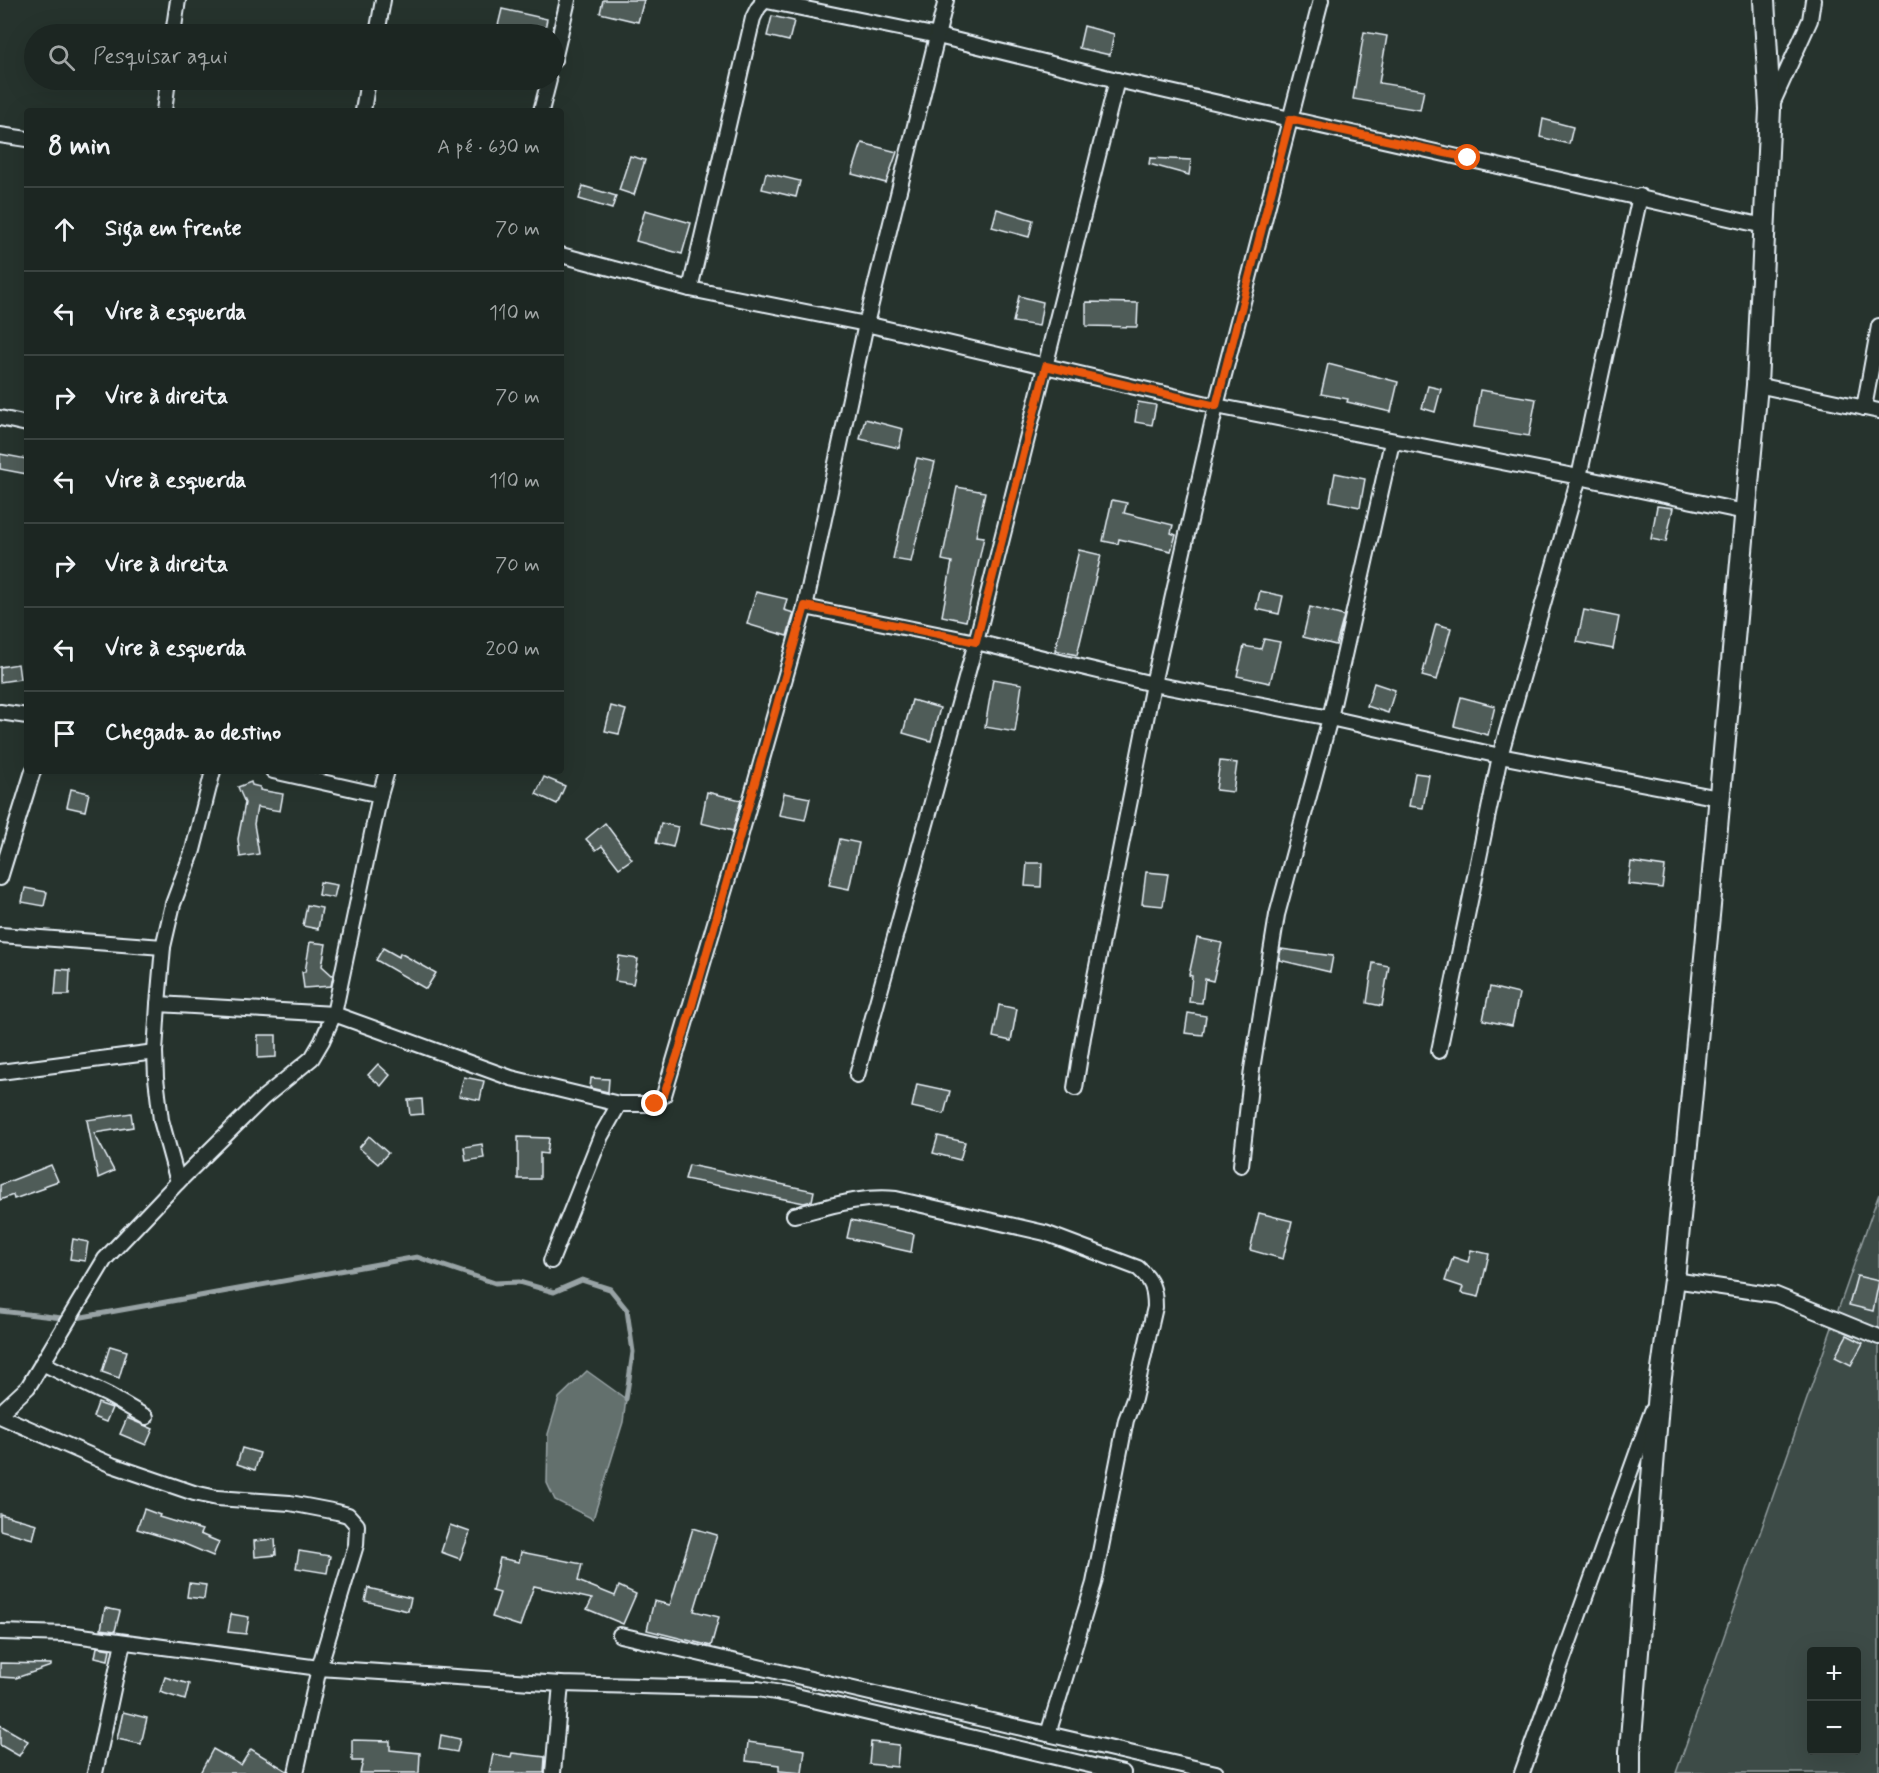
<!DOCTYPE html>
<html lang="pt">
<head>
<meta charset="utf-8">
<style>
  body { margin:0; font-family:Mynerve,sans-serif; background:#29322f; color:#f1f3f6 }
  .controls { position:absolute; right:18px; bottom:18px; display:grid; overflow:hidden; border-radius:6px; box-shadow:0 6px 24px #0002 }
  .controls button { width:54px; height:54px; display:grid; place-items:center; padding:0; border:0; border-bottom:2px solid #3a4340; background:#1c2622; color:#f1f3f6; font:30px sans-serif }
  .stop { position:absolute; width:18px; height:18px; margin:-14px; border:4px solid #ea580c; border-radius:50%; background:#fff }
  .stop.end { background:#ea580c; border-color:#fff; box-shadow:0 2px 6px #0008 }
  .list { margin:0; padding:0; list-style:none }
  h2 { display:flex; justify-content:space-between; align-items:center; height:78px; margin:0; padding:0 24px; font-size:26px }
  h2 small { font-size:20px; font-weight:400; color:#a0a5a5 }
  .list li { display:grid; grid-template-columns:39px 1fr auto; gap:18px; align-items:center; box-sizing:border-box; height:84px; padding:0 24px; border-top:2px solid #3a4340 }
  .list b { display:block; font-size:22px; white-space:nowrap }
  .list em { font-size:20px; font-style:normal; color:#a0a5a5 }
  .icon { flex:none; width:33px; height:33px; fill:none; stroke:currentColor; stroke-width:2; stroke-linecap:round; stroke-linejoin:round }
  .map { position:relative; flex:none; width:1879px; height:1773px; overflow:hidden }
  .search { position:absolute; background:#1c2622; box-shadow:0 6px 24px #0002; left:24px; top:24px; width:540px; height:66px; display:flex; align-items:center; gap:15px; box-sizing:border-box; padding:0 21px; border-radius:33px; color:#a0a5a5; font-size:22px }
  .panel { position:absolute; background:#1c2622; box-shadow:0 6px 24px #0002; left:24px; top:108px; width:540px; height:666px; border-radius:6px }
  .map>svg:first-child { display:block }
  .green { fill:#3e4b47; stroke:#939ea0; stroke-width:1.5; fill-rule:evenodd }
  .water { fill:#636f6d; stroke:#98a3a5; stroke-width:1.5 }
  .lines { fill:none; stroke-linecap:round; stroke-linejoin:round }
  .stream { stroke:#98a3a5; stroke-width:5 }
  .building { fill:#505c59; stroke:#e8f1f8; stroke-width:1.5 }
  .street-casing { stroke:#e8f1f8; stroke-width:18 }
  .secondary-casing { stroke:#e8f1f8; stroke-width:24 }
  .street { stroke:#26332d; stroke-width:14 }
  .secondary { stroke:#26332d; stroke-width:20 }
  .route { stroke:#ea580c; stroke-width:8 }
</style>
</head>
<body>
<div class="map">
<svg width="1879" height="1773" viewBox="0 0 1879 1773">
  <rect width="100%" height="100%" fill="#26332d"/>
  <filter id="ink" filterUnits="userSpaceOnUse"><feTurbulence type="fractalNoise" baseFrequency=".0167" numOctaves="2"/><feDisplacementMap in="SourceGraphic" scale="12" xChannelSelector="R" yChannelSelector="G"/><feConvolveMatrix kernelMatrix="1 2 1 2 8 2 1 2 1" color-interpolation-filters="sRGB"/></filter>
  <g filter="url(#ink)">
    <path class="green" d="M 1879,1194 L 1879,1773 L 1676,1773 L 1871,1216 ZM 1812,1652 L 1856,1652 L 1856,1750 L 1812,1750 Z"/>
    <polygon class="water" points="587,1371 626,1399 623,1422 593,1519 555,1500 547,1483 548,1434 559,1398"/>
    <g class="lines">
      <polyline class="stream" points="0,1311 71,1319 417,1257 495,1283 519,1282 554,1292 582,1280 610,1289 627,1310 633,1352 626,1399"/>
    </g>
    <g class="building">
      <polygon points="603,0 644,0 638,22 600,13"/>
      <polygon points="502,9 547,19 544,34 496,34"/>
      <polygon points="772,16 794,21 789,41 767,36"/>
      <polygon points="1084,26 1114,34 1110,55 1079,48"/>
      <polygon points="1364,32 1387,36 1379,83 1424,90 1420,110 1353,99"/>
      <polygon points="1543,119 1573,127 1569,144 1540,137"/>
      <polygon points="862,143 897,152 886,183 852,174"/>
      <polygon points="630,156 645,160 634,195 619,190"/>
      <polygon points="1150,158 1191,160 1189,175 1149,164"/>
      <polygon points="766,173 800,181 796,197 762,189"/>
      <polygon points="583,186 616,196 612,209 579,199"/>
      <polygon points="997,209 1033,220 1029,237 992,227"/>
      <polygon points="645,210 691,223 682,254 636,241"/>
      <polygon points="1019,296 1043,302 1039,326 1013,322"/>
      <polygon points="1086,302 1138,303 1137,327 1086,326"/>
      <polygon points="1328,364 1398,382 1391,412 1347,402 1348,399 1321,394"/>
      <polygon points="1428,386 1441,389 1435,412 1422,408"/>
      <polygon points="1480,390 1536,399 1529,436 1474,427"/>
      <polygon points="1138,402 1156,405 1152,425 1135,422"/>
      <polygon points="865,419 903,429 899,448 860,439"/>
      <polygon points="0,454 27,459 27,474 0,469"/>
      <polygon points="917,458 935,462 911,562 893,559 905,503"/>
      <polygon points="1335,473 1365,479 1360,507 1330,501"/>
      <polygon points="957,487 985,492 976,536 984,537 966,621 942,616 952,562 942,560"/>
      <polygon points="1112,500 1127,503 1124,513 1173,525 1171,533 1176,535 1171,551 1119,539 1118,544 1103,541"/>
      <polygon points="1657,506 1673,508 1666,542 1651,539"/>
      <polygon points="1079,550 1101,555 1077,655 1055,650"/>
      <polygon points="1260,591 1283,596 1279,614 1256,609"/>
      <polygon points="756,592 787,599 784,610 794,613 787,636 747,624"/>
      <polygon points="1310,607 1344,616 1336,645 1303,637"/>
      <polygon points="1584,610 1619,617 1613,649 1577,642"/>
      <polygon points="1436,624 1451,628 1437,680 1422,676"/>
      <polygon points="1264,639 1280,642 1270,683 1237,676 1244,646 1261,649"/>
      <polygon points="18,664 20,679 0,682 0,667"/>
      <polygon points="993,679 1022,684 1015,732 985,727"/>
      <polygon points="1374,683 1395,690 1388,713 1367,706"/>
      <polygon points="1461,697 1495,706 1488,735 1454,726"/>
      <polygon points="912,700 940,708 931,741 903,733"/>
      <polygon points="611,706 626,710 619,734 605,731"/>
      <polygon points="1220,761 1237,763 1233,792 1216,790"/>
      <polygon points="1415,773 1429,775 1423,808 1409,806"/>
      <polygon points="544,777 565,786 557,804 536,794"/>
      <polygon points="251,782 252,785 260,787 260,790 283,794 280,811 257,807 254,824 259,854 240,857 238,839 245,803 238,787"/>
      <polygon points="71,789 89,793 85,811 67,807"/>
      <polygon points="707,792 741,800 733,831 701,823"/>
      <polygon points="784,793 810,798 805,820 779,815"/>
      <polygon points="605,823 632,859 619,868 602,846 596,850 586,839"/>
      <polygon points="661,823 678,827 673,847 656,843"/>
      <polygon points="840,839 859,843 849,889 829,885"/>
      <polygon points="1631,862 1665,867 1662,888 1628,884"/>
      <polygon points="1027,863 1042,863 1041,887 1025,886"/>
      <polygon points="1146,872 1168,874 1163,906 1142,904"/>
      <polygon points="320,882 337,885 334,898 318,895"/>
      <polygon points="25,888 47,892 44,906 22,902"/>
      <polygon points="307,905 322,908 318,929 303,926"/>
      <polygon points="1197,938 1222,943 1213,981 1205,979 1202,1003 1189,1002 1192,976 1189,975"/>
      <polygon points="310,942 326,944 322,966 333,976 331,986 304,988 302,972 305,972"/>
      <polygon points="383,948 399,957 400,953 436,973 426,989 376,960"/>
      <polygon points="1281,949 1333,956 1330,972 1279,960"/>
      <polygon points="619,956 638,959 633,984 615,981"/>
      <polygon points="1373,963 1389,966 1382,1006 1367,1003"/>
      <polygon points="57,969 70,970 69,995 55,995"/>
      <polygon points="1490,987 1519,994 1512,1026 1483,1020"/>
      <polygon points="999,1005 1017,1009 1011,1041 993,1037"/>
      <polygon points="1188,1013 1206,1016 1203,1035 1185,1033"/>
      <polygon points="258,1035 276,1035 276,1057 258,1058"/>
      <polygon points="378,1064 390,1075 381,1086 368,1075"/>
      <polygon points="464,1077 484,1081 480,1100 459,1096"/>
      <polygon points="591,1078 609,1079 608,1092 590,1088"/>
      <polygon points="917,1084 950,1091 944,1114 912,1107"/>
      <polygon points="422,1099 423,1114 410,1115 408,1100"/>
      <polygon points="131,1113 133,1127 94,1133 114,1171 98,1178 87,1120"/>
      <polygon points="369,1136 388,1153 378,1164 359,1148"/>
      <polygon points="938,1136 965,1142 960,1160 933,1153"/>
      <polygon points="518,1137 549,1138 547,1154 540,1153 540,1179 518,1179"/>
      <polygon points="482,1144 484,1158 466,1161 464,1147"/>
      <polygon points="51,1165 58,1181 44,1186 45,1188 14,1199 13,1195 0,1200 0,1185"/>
      <polygon points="689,1165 814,1191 812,1201 804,1203 685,1179"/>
      <polygon points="1259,1213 1292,1221 1283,1259 1250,1250"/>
      <polygon points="851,1220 914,1234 911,1252 847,1238"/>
      <polygon points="73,1239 88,1242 85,1261 70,1259"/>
      <polygon points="1471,1250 1489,1254 1479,1297 1461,1293 1463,1287 1445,1281 1453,1257 1468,1262"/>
      <polygon points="1857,1276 1879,1281 1873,1311 1849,1305"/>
      <polygon points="1847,1335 1863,1343 1851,1365 1835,1357"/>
      <polygon points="110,1346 127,1351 119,1378 102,1372"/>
      <polygon points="98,1403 112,1408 106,1422 93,1417"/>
      <polygon points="127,1418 153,1429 146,1445 120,1434"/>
      <polygon points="242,1448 260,1453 255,1470 237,1464"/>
      <polygon points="144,1509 160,1515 159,1517 202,1530 200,1534 219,1542 213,1556 180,1542 137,1529"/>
      <polygon points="0,1514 37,1524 33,1539 0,1530"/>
      <polygon points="450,1525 470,1532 460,1559 441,1552"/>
      <polygon points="693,1528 717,1535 694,1611 719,1617 711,1646 647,1630 654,1601 670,1605"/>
      <polygon points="275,1539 276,1555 255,1557 254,1541"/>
      <polygon points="299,1551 330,1556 327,1573 296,1568"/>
      <polygon points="521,1552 582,1564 578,1581 615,1596 619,1586 636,1594 623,1624 587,1609 592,1599 534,1586 520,1626 492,1617 500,1593 492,1591 500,1558 519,1562"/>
      <polygon points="189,1583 206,1585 204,1599 187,1597"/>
      <polygon points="368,1588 411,1598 408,1611 365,1601"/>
      <polygon points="105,1608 120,1611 115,1631 101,1629"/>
      <polygon points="231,1614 249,1617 246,1634 228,1632"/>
      <polygon points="97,1647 110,1649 108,1660 95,1657"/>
      <polygon points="0,1663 51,1664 51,1666 16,1678 0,1677"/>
      <polygon points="165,1677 189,1684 185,1700 160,1692"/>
      <polygon points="123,1712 147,1718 141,1744 117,1739"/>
      <polygon points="0,1725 28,1741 19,1756 0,1745"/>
      <polygon points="441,1735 460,1739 457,1752 439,1749"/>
      <polygon points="352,1740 390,1741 390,1750 420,1753 419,1773 360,1773 363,1761 352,1761"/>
      <polygon points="748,1742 805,1750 802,1773 779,1771 779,1765 746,1761"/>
      <polygon points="871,1742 899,1745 897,1767 869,1764"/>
      <polygon points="213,1749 241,1765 251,1749 287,1771 287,1773 200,1773"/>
      <polygon points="512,1753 545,1757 544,1773 489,1773 493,1754 511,1757"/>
    </g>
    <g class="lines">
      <defs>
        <g id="street">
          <polyline points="762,0 938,36 1117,80 1764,226"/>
          <polyline points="173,34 178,0"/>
          <polyline points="377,34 383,0"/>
          <polyline points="554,60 568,0"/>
          <polyline points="1772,104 1810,20 1813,0"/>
          <polyline points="164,111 168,80"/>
          <polyline points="363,111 368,80"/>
          <polyline points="541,111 549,80"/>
          <polyline points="0,135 27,139"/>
          <polyline points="561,255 690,289 866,324 1216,406 1579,477 1745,512"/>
          <polyline points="690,289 753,18 758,8 765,0"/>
          <polyline points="1757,385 1879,411"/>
          <polyline points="1864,408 1879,326"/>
          <polyline points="0,418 27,424"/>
          <polyline points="805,607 976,642 1153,684 1330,718 1500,756 1719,798"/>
          <polyline points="0,712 27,716"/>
          <polyline points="273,771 380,795"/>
          <polyline points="0,878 33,771"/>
          <polyline points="0,935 163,947"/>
          <polyline points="158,1004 334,1014 511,1078 619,1104 655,1104 664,1095 735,855 805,607 866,324 946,0"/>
          <polyline points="1439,1051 1500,756 1579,477 1640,196"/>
          <polyline points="0,1072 155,1052"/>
          <polyline points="857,1075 976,642 1117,80"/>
          <polyline points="1075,1088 1083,1037 1153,684 1216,406 1321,0"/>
          <polyline points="1241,1165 1252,1069 1277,915 1330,718 1392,442"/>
          <polyline points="178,1182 161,1120 156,1078 155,1052 158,1004 163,947 173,904 193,850 213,771"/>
          <path d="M 794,1215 C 828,1207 862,1195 896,1199 L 1045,1233 L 1138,1268 C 1152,1280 1155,1289 1155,1307 L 1134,1399 L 1126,1420 L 1094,1583 L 1048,1734"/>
          <polyline points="551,1261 601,1136 619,1104"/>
          <polyline points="1674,1280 1776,1295 1879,1337"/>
          <polyline points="42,1363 108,1395 146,1417"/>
          <polyline points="0,1413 28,1387 105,1259 178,1182 263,1098 312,1058 322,1041 334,1014 380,795 387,771"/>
          <polyline points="0,1416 112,1465 194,1493 217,1498 290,1503 337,1512 348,1515 357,1525 356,1545 319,1668 296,1773"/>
          <polyline points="0,1632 67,1634 319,1668 561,1684 758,1689 792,1695 1123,1773"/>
          <polyline points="620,1635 1216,1773"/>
          <polyline points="95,1773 123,1642"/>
          <polyline points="553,1773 561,1684"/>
          <polyline points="1522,1773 1652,1411"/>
        </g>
        <polyline id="secondary" points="1630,1773 1630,1751 1659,1392 1674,1280 1710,905 1757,385 1770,109 1764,0"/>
      </defs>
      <use href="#street" class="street-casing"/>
      <use href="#secondary" class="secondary-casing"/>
      <use href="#street" class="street"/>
      <use href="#secondary" class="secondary"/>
    </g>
  </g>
  <g class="lines" filter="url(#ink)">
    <polyline class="route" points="655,1104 664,1095 680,1047 805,606 976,642 1046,366 1216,406 1290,119 1468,158"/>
  </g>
</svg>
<div class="controls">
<button>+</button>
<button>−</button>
</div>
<div class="stop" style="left:1468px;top:158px"></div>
<div class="stop end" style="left:655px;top:1104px"></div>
<div class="search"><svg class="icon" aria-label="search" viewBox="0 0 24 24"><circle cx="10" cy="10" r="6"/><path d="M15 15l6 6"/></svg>Pesquisar aqui</div>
<section class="panel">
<h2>8 min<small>A pé · 630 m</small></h2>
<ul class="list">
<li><svg class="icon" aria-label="ahead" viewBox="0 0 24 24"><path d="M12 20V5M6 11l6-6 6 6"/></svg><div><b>Siga em frente</b></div><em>70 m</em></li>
<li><svg class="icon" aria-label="left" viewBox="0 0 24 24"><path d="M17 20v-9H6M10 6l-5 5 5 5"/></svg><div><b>Vire à esquerda</b></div><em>110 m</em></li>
<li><svg class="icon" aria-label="right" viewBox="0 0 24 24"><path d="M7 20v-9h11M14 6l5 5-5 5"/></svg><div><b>Vire à direita</b></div><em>70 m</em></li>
<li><svg class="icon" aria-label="left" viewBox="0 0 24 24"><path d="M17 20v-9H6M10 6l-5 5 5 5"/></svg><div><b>Vire à esquerda</b></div><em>110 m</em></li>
<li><svg class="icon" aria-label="right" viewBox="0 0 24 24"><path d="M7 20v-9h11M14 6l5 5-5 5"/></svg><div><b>Vire à direita</b></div><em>70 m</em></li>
<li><svg class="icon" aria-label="left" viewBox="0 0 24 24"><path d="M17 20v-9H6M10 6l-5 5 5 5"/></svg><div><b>Vire à esquerda</b></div><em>200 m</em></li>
<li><svg class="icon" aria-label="arrive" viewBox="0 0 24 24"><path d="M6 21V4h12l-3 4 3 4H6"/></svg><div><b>Chegada ao destino</b></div></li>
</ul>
</section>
</div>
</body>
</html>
